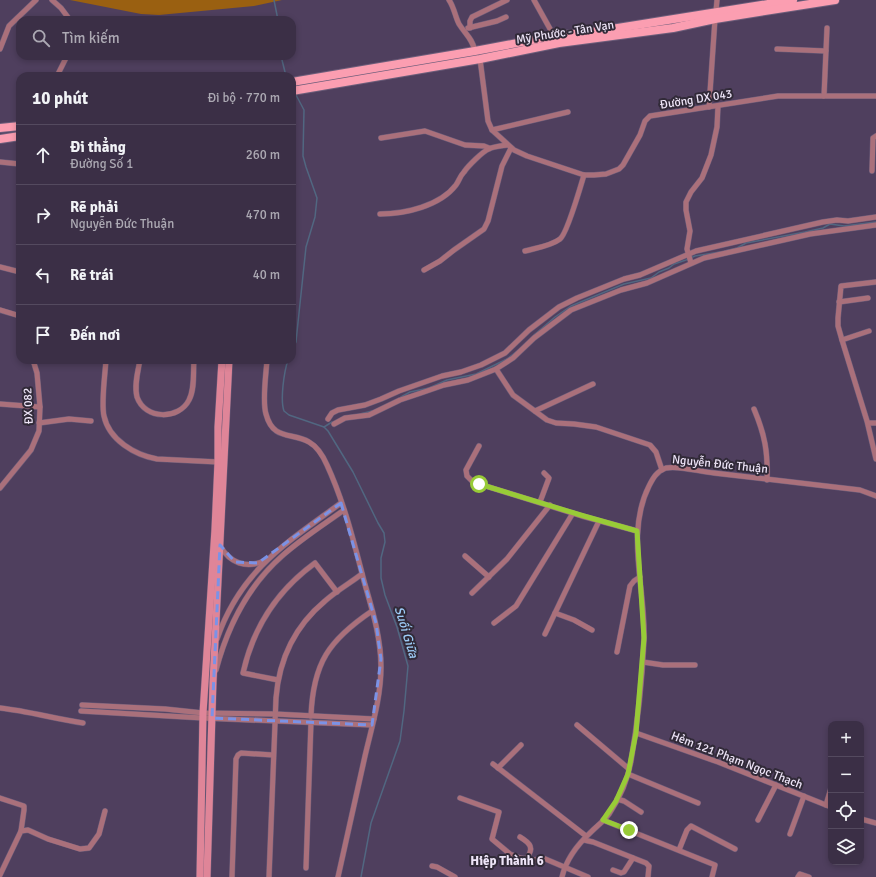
<!DOCTYPE html>
<html lang="vi">
<head>
<meta charset="utf-8">
<style>
  body { margin:0; font-family:Signika,sans-serif; background:#42374d; color:#f1f3f6 }
  .controls { position:absolute; right:12px; bottom:12px; display:grid; overflow:hidden; border-radius:8px; box-shadow:0 2px 6px #0003 }
  .controls button { width:36px; height:36px; display:grid; place-items:center; padding:0; border:0; border-bottom:1px solid #544a5f; background:#3b2f46; color:#f1f3f6; font:20px sans-serif }
  .stop { position:absolute; width:12px; height:12px; margin:-9px; border:3px solid #98cb37; border-radius:50%; background:#fff }
  .stop.end { background:#98cb37; border-color:#fff; box-shadow:0 1px 4px #0008 }
  .list { margin:0; padding:0; list-style:none }
  h2 { display:flex; justify-content:space-between; align-items:center; height:52px; margin:0; padding:0 16px; font-size:17px }
  h2 small { font-size:13px; font-weight:400; color:#aca9b3 }
  .list li { display:grid; grid-template-columns:26px 1fr auto; gap:12px; align-items:center; box-sizing:border-box; height:60px; padding:0 16px; border-top:1px solid #544a5f }
  .list b { display:block; font-size:15px; white-space:nowrap }
  .list p { margin:0; font-size:13px; white-space:nowrap; color:#aca9b3 }
  .list em { font-size:13px; font-style:normal; color:#aca9b3 }
  .icon { flex:none; width:22px; height:22px; fill:none; stroke:currentColor; stroke-width:2; stroke-linecap:round; stroke-linejoin:round }
  .map { position:relative; flex:none; width:876px; height:877px; overflow:hidden }
  .search { position:absolute; background:#3b2f46; box-shadow:0 2px 6px #0003; left:16px; top:16px; width:280px; height:44px; display:flex; align-items:center; gap:10px; box-sizing:border-box; padding:0 14px; border-radius:12px; color:#aca9b3; font-size:15px }
  .panel { position:absolute; background:#3b2f46; box-shadow:0 2px 6px #0003; left:16px; top:72px; width:280px; height:292px; border-radius:12px }
  .map>svg:first-child { display:block }
  .green { fill:#9a6011 }
  .lines { fill:none; stroke-linecap:round; stroke-linejoin:round }
  .stream { stroke:#516781; stroke-width:1.5 }
  .street-casing { stroke:#6c5d7a; stroke-width:6 }
  .secondary-casing { stroke:#6c5d7a; stroke-width:8 }
  .primary-casing { stroke:#6c5d7a; stroke-width:10 }
  .street { stroke:#aa707b; stroke-width:5 }
  .secondary { stroke:#df8598; stroke-width:7 }
  .primary { stroke:#fb9eb1; stroke-width:8 }
  .route { stroke:#98cb37; stroke-width:5 }
  .marked { fill:none; stroke:#7b92e6; stroke-width:3; stroke-dasharray:8 5; stroke-linejoin:round }
  .labels { text-anchor:middle; stroke-width:4; stroke-linejoin:round; paint-order:stroke }
  .street-label { font-size:12px; fill:#eee5f8; stroke:#312a38 }
  .water-label { font-size:13px; font-style:italic; fill:#9eccf7; stroke:#312a38 }
  .neighbourhood-label { font-size:13px; font-weight:bold; fill:#eee5f8; stroke:#312a38 }
</style>
</head>
<body>
<div class="map">
<svg width="876" height="877" viewBox="0 0 876 877">
  <rect width="100%" height="100%" fill="#4f3f5e"/>
  <polygon class="green" points="70,0 282,0 254,6 159,15 141,14"/>
  <g class="lines">
    <g class="stream">
      <polyline points="274,0 278,20"/>
      <polyline points="281,56 286,76"/>
      <polyline points="725,251 737,248 746,243 805,232 823,228 830,224 844,226 876,222"/>
      <polyline points="534,335 555,317 571,306 624,284 651,278 659,272 669,268 674,264 686,260 695,256 720,252"/>
      <polyline points="292,350 296,342 297,332 306,247 315,217 317,198 306,167 303,156 304,110 295,93"/>
      <path d="M 288,360 C 284,372 280,400 284,411 L 289,415 L 324,427 L 328,431 L 353,472 L 378,523 L 384,533 L 385,542 L 381,558 L 381,578 L 385,595 L 397,627 L 408,666 L 404,711 L 400,741 L 371,823 L 361,877"/>
      <polyline points="401,397 410,392 429,388 447,380 476,374 507,359 516,352"/>
      <polyline points="360,414 372,411"/>
      <polyline points="324,427 332,422"/>
    </g>
    <defs>
      <g id="street">
        <polyline points="52,0 61,8 70,20"/>
        <path d="M 449,0 C 454,7 455,16 459,24 C 466,35 472,38 475,51"/>
        <polyline points="534,0 554,36"/>
        <polyline points="716,11 717,0"/>
        <polyline points="468,28 497,21 506,17"/>
        <polyline points="470,28 470,21 472,17 507,0"/>
        <polyline points="0,49 9,26 36,0"/>
        <polyline points="777,49 826,51"/>
        <polyline points="480,59 488,121 492,130 514,150 527,156 584,175 594,175 606,174 619,169 623,165 640,135 645,121 650,116 778,96 876,96"/>
        <polyline points="57,76 67,56"/>
        <polyline points="824,96 827,28"/>
        <polyline points="709,107 715,19"/>
        <polyline points="492,130 568,112"/>
        <polyline points="381,138 425,131 465,145 484,146 489,148"/>
        <polyline points="0,162 20,164"/>
        <polyline points="872,171 873,138 876,136"/>
        <path d="M 380,214 C 405,214 440,206 456,185 C 459,181 460,176 464,172 C 468,166 483,151 489,149 C 492,147 501,146 507,145"/>
        <path d="M 525,251 C 536,248 551,246 560,239 C 567,234 581,185 584,175"/>
        <polyline points="691,263 687,249 690,231 686,210 686,202 691,192 702,178 711,155 717,127 718,106"/>
        <polyline points="0,267 20,272"/>
        <polyline points="424,270 440,261 454,250 484,229 488,221 502,166 511,148"/>
        <polyline points="876,282 841,286 838,318 838,326 842,340 867,421 876,459"/>
        <polyline points="839,302 868,298"/>
        <polyline points="0,310 20,316"/>
        <polyline points="842,340 869,331"/>
        <path d="M 106,360 C 105,375 101,403 104,416 C 109,440 135,455 157,459 L 218,462"/>
        <path d="M 140,360 C 138,371 134,385 137,397 C 145,420 179,420 189,400 C 195,389 193,372 194,360"/>
        <path d="M 267,360 C 266,375 262,401 266,414 C 273,441 292,432 309,442 C 318,447 323,456 327,465 C 344,502 354,542 364,581 C 372,609 381,637 381,667 C 381,697 372,726 365,756 C 356,796 347,837 338,877"/>
        <polyline points="0,404 40,407"/>
        <path d="M 754,409 C 765,435 768,452 767,480"/>
        <polyline points="535,411 593,384"/>
        <polyline points="328,419 332,413 338,410 365,405 381,399 399,391 442,376 461,372 481,365 505,353 529,330 559,307 577,298 624,279 640,275 696,251 823,222 837,220 848,221 876,217"/>
        <polyline points="39,423 69,419 91,421"/>
        <polyline points="868,423 876,423"/>
        <polyline points="334,424 345,418 369,415 400,400 421,393 444,385 468,380 496,369"/>
        <polyline points="479,446 466,470 467,476 473,482 582,516 637,531"/>
        <polyline points="662,470 656,452 650,445 596,427 574,424 556,423 547,420 513,395 496,369 513,358 534,338 571,310 621,290 647,283 704,258 810,234 876,225"/>
        <polyline points="0,488 31,450 39,431 40,407 37,373 33,360"/>
        <polyline points="540,502 549,478 544,473"/>
        <path d="M 220,546 C 230,563 246,569 264,561"/>
        <polyline points="465,556 489,577"/>
        <polyline points="472,593 507,559 550,505"/>
        <polyline points="555,613 574,620 592,630"/>
        <polyline points="494,623 516,606 573,513"/>
        <polyline points="545,634 599,521"/>
        <path d="M 217,639 C 240,571 286,543 341,503"/>
        <polyline points="617,652 630,586 634,581 640,577"/>
        <polyline points="643,662 663,665 695,665"/>
        <path d="M 216,670 C 228,625 248,586 282,556 C 301,539 323,525 344,510"/>
        <path d="M 278,680 L 243,673 C 253,628 278,590 315,563 L 337,592"/>
        <polyline points="82,705 165,709 203,713 275,714 374,719"/>
        <path d="M 0,708 C 28,711 55,719 83,723"/>
        <polyline points="81,711 203,718 372,725"/>
        <path d="M 311,716 C 313,663 329,640 372,611"/>
        <polyline points="577,725 629,769"/>
        <polyline points="636,733 718,762 831,807"/>
        <polyline points="493,764 586,836"/>
        <polyline points="498,768 521,745"/>
        <polyline points="628,774 698,803"/>
        <polyline points="0,798 24,806 24,810 21,831"/>
        <polyline points="460,798 499,812 492,839 510,854 520,858 535,860 543,858 588,877"/>
        <polyline points="617,799 624,801 641,812"/>
        <polyline points="826,805 831,788"/>
        <polyline points="861,819 876,823"/>
        <polyline points="603,820 715,865 712,877"/>
        <polyline points="758,820 776,785"/>
        <polyline points="790,834 804,796"/>
        <path d="M 520,837 C 530,843 535,848 526,859"/>
        <polyline points="584,840 593,842 646,863 649,866 648,877"/>
        <polyline points="679,850 687,830 691,826 735,849"/>
        <polyline points="432,866 437,867 455,877"/>
        <polyline points="306,868 311,722"/>
        <polyline points="613,870 621,873 624,872 633,858"/>
        <polyline points="0,875 21,831 28,830 48,839 80,849 89,848 99,834 105,811"/>
        <polyline points="232,877 236,759 238,755 241,753 273,755"/>
        <path d="M 269,877 L 276,698 C 279,660 295,626 325,601 C 336,591 350,583 362,574"/>
        <path d="M 562,877 C 566,860 578,844 591,832 C 597,826 604,821 609,814 C 619,799 628,779 631,761 C 638,721 642,681 644,640 C 646,589 625,534 649,486 C 653,478 657,471 666,468 C 679,465 700,472 714,473 C 762,479 811,484 860,490 L 876,496"/>
        <polyline points="798,877 800,874 809,877"/>
      </g>
      <g id="secondary">
        <polyline points="200,877 203,713 215,529 218,462 218,427 222,360"/>
        <polyline points="207,877 213,682 229,360"/>
      </g>
      <g id="primary">
        <polyline points="292,82 475,51 554,36 599,31 793,0"/>
        <polyline points="292,91 480,59 559,43 673,28 715,19 835,0"/>
        <polyline points="0,128 20,126"/>
        <polyline points="0,139 20,136"/>
      </g>
    </defs>
    <use href="#street" class="street-casing"/>
    <use href="#secondary" class="secondary-casing"/>
    <use href="#primary" class="primary-casing"/>
    <use href="#street" class="street"/>
    <use href="#secondary" class="secondary"/>
    <use href="#primary" class="primary"/>
  </g>
  <g class="lines">
    <polyline class="route" points="479,484 584,516 637,531 644,638 636,733 628,774 616,801 603,820 629,830"/>
  </g>
  <path class="marked" d="M 341,503 L 376,623 L 381,659 L 372,725 L 212,718 L 220,545 L 235,562 L 258,563 Z"/>
  <g class="labels">
    <g class="street-label">
      <text transform="translate(565 32) rotate(-9)" y="4">Mỹ Phước - Tân Vạn</text>
      <text transform="translate(696 99) rotate(-9)" y="4">Đường DX 043</text>
      <text transform="translate(28 406) rotate(-92)" y="4">ĐX 082</text>
      <text transform="translate(720 464) rotate(6)" y="4">Nguyễn Đức Thuận</text>
      <text transform="translate(737 760) rotate(21)" y="4">Hẻm 121 Phạm Ngọc Thạch</text>
    </g>
    <g class="water-label">
      <text transform="translate(407 632) rotate(73)" y="5">Suối Giữa</text>
    </g>
    <g class="neighbourhood-label">
      <text x="507" y="865">Hiệp Thành 6</text>
    </g>
  </g>
</svg>
<div class="controls">
<button>+</button>
<button>−</button>
<button><svg class="icon" aria-label="locate" viewBox="0 0 24 24"><circle cx="12" cy="12" r="6"/><path d="M12 2v4M12 18v4M2 12h4M18 12h4"/></svg></button>
<button><svg class="icon" aria-label="layers" viewBox="0 0 24 24"><path d="M12 4l9 5-9 5-9-5zM3 14l9 5 9-5"/></svg></button>
</div>
<div class="stop" style="left:479px;top:484px"></div>
<div class="stop end" style="left:629px;top:830px"></div>
<div class="search"><svg class="icon" aria-label="search" viewBox="0 0 24 24"><circle cx="10" cy="10" r="6"/><path d="M15 15l6 6"/></svg>Tìm kiếm</div>
<section class="panel">
<h2>10 phút<small>Đi bộ · 770 m</small></h2>
<ul class="list">
<li><svg class="icon" aria-label="ahead" viewBox="0 0 24 24"><path d="M12 20V5M6 11l6-6 6 6"/></svg><div><b>Đi thẳng</b><p>Đường Số 1</p></div><em>260 m</em></li>
<li><svg class="icon" aria-label="right" viewBox="0 0 24 24"><path d="M7 20v-9h11M14 6l5 5-5 5"/></svg><div><b>Rẽ phải</b><p>Nguyễn Đức Thuận</p></div><em>470 m</em></li>
<li><svg class="icon" aria-label="left" viewBox="0 0 24 24"><path d="M17 20v-9H6M10 6l-5 5 5 5"/></svg><div><b>Rẽ trái</b></div><em>40 m</em></li>
<li><svg class="icon" aria-label="arrive" viewBox="0 0 24 24"><path d="M6 21V4h12l-3 4 3 4H6"/></svg><div><b>Đến nơi</b></div></li>
</ul>
</section>
</div>
</body>
</html>
